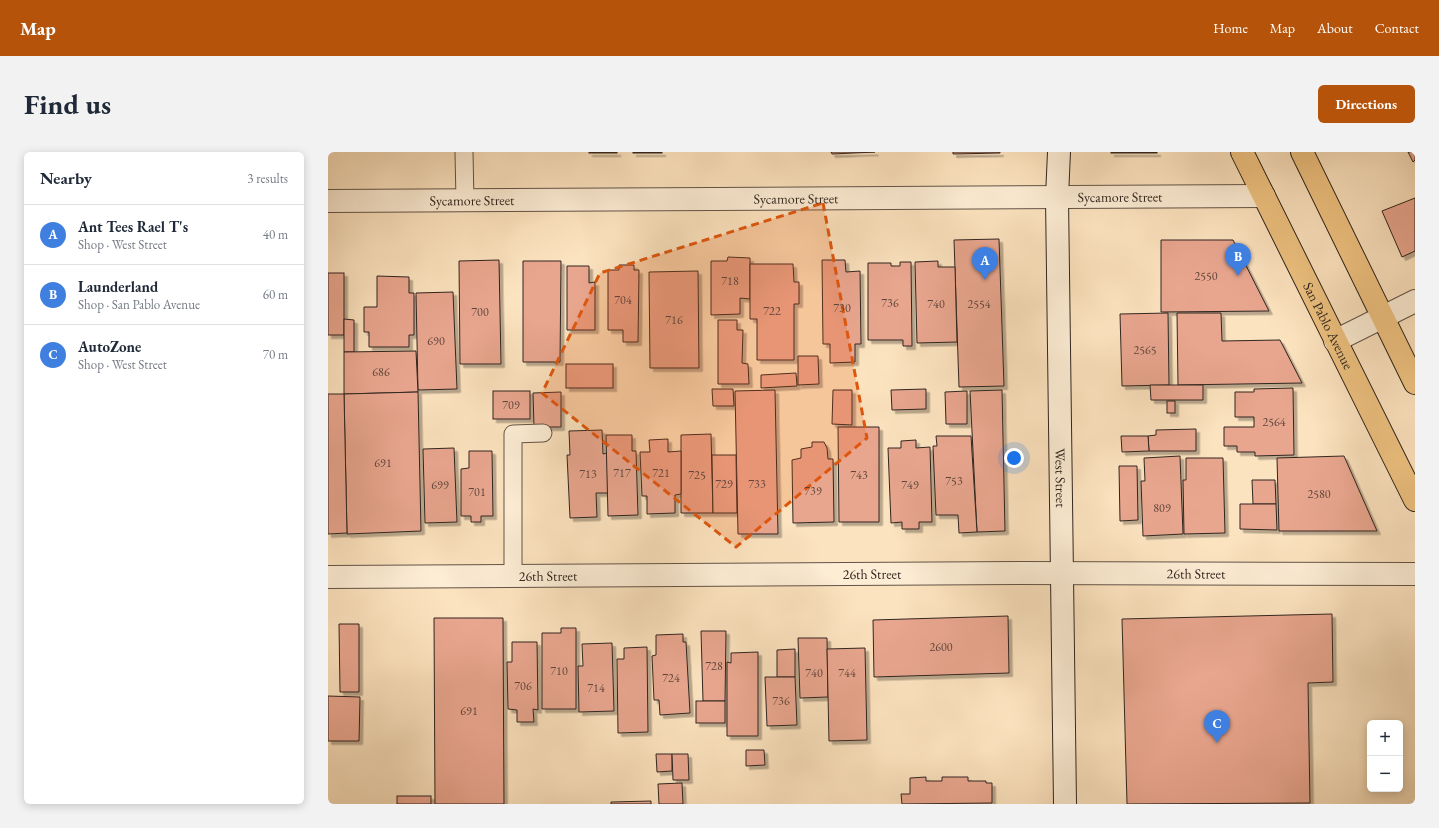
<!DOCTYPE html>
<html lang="en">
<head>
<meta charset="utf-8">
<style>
  body { margin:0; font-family:"EB Garamond",serif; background:#f2f2f3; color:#1f2937 }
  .controls { position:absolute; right:12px; bottom:12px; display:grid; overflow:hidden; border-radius:6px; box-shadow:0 2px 10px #0003 }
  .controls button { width:36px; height:36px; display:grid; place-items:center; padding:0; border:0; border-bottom:1px solid #e0e1e3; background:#fff; color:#1f2937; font:20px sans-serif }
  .you { position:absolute; left:686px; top:306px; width:14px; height:14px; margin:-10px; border:3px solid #fff; border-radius:50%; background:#1a73e8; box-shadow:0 0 0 6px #1a73e833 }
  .badge { display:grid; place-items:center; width:26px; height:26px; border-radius:50%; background:#b45309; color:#fff; font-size:13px; font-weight:700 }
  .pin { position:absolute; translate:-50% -33px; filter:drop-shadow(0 1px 2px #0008) }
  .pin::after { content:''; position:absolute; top:21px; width:14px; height:12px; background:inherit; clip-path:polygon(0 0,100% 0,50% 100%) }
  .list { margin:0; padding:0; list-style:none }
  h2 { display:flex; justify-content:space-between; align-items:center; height:52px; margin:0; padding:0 16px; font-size:17px }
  h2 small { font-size:13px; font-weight:400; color:#747a83 }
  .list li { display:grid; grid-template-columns:26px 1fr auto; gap:12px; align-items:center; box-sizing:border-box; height:60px; padding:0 16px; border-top:1px solid #e0e1e3 }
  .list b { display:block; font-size:15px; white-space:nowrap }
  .list p { margin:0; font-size:13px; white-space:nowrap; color:#747a83 }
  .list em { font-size:13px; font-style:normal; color:#747a83 }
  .map { position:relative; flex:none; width:1087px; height:652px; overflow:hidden; border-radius:6px }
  header { display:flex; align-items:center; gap:24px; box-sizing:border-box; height:56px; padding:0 20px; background:#b45309; color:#fff }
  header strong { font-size:19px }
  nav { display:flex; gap:22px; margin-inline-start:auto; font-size:14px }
  .intro { display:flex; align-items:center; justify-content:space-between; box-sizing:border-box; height:96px; padding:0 24px }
  h1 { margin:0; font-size:28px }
  .button { padding:10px 18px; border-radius:6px; background:#b45309; color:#fff; font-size:14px; font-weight:700 }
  main { display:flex; gap:24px; padding:0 24px }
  aside { flex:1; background:#fff; border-radius:6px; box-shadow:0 2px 10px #0003 }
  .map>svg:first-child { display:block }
  .building { fill:#e9a68f; stroke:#30251f; filter:url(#shadow) }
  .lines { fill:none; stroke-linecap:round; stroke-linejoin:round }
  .lane-casing { stroke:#635447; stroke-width:19 }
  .street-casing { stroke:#635447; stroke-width:24 }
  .secondary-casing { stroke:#30251f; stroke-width:24 }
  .primary-casing { stroke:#30251f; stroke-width:24 }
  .lane { stroke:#fdedd5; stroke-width:17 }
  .street { stroke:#fdedd5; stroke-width:22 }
  .secondary { stroke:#fdedd5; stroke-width:22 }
  .primary { stroke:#eec280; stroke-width:22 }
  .marked { fill:#df560d; fill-opacity:0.2; stroke:#df560d; stroke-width:3; stroke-dasharray:8 5; stroke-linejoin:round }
  .labels { text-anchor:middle; stroke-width:3; stroke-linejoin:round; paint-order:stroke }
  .number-label { font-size:12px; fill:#5e453b }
  .street-label { font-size:14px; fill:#30251f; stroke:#fdedd5 }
</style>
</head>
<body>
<header>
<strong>Map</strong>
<nav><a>Home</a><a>Map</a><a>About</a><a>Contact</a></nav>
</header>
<div class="intro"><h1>Find us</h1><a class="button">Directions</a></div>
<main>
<aside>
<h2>Nearby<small>3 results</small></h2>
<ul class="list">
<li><span class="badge" style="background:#3f7fe0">A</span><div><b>Ant Tees Rael T's</b><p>Shop · West Street</p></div><em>40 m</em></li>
<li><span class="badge" style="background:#3f7fe0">B</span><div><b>Launderland</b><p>Shop · San Pablo Avenue</p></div><em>60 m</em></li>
<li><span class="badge" style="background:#3f7fe0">C</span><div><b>AutoZone</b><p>Shop · West Street</p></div><em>70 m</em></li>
</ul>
</aside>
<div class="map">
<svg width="1087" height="652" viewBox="0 0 1087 652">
  <defs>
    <filter id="shadow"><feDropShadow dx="3.5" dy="3.5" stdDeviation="0" flood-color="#0004"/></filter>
  </defs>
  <rect width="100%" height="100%" fill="#fce3bf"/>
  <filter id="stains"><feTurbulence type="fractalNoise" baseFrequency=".005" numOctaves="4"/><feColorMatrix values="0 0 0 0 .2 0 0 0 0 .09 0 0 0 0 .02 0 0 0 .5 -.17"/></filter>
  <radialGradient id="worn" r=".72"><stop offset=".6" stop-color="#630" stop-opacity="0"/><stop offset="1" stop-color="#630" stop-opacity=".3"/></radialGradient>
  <g class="building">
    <rect x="261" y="0" width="28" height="1"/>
    <rect x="305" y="0" width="29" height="1"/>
    <polygon points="503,0 547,0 504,2"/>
    <polygon points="625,0 672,0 672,1 625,2"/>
    <rect x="783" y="0" width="46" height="1"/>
    <polygon points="1080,0 1087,0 1087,8 1085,10"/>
    <polygon points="1087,46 1087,99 1074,105 1054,59"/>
    <polygon points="671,87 676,234 631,235 626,88"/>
    <polygon points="833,88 905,88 941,159 833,160"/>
    <polygon points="400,105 422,106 422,147 412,146 412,162 383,163 383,109 399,109"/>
    <polygon points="171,108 173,212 132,212 131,109"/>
    <polygon points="494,108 517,108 518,120 532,119 533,192 527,192 527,210 502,211 502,192 495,192"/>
    <polygon points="195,109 233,109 232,210 195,210"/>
    <polygon points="610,109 610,115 627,115 629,190 589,191 587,110"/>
    <polygon points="572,110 583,110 584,194 575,194 575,188 540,188 540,111 563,111 563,114 572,114"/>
    <polygon points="422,112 465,112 466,130 471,130 471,152 466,152 466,208 429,208 429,167 422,167"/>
    <polygon points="291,113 306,113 306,118 311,118 310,190 295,190 295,178 280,178 280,118 291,118"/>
    <polygon points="239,114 261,114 261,131 267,130 267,178 239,178"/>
    <polygon points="370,119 371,216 322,216 321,120"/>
    <rect x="0" y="121" width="16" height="62"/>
    <polygon points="49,124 81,125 81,141 86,141 86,183 81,183 81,195 41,195 41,180 36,180 36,155 49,155"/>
    <polygon points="125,140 129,237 90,238 88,141"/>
    <polygon points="840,161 841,233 794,234 792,162"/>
    <polygon points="849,161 893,161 894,189 952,188 974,231 850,233"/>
    <polygon points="16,167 26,168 26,200 16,200"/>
    <polygon points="390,168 409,168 409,178 415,178 414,211 420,212 421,232 390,232"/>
    <polygon points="88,199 90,240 16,242 16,200"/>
    <polygon points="470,204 490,204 491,232 470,233"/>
    <rect x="238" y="212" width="47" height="24"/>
    <polygon points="468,221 469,234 433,236 433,223"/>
    <polygon points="822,233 875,233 875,248 823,248"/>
    <polygon points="965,236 966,303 927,304 927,300 909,300 909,294 896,294 896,275 926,275 926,265 907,265 907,240 926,240 926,237"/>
    <polygon points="384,237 405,237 406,254 385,254"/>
    <polygon points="598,237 598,257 564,258 563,238"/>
    <polygon points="447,238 450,382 410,382 407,239"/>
    <polygon points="505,238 524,238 524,273 504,272"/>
    <polygon points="674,238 677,379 649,380 642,239"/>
    <rect x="165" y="239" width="37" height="28"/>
    <polygon points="639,239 639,272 618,272 617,240"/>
    <polygon points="90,240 93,379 19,382 16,242"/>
    <polygon points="233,240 233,275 206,275 205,241"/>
    <polygon points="0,242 16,242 19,381 0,382"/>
    <rect x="839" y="249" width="8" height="12"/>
    <polygon points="510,275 551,275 551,370 511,370"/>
    <polygon points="868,277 868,299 821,299 820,284 828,283 828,278"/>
    <polygon points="274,278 275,302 279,301 280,341 268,341 269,365 242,366 239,303 242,303 241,279"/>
    <polygon points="383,282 385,361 353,361 353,283"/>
    <polygon points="278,283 304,283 304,299 308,299 310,363 280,364"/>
    <polygon points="608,284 643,284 649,380 631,381 630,363 608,363 605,294 609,294"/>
    <polygon points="793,284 820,284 821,299 794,300"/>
    <polygon points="340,287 340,300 353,299 353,342 347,343 347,361 319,362 319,344 314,344 312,300 322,300 321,288"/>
    <polygon points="588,288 588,296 602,295 604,370 591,370 591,377 574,377 574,370 563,371 560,296 573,296 573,289"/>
    <polygon points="484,290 496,290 499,296 500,307 505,307 506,370 465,371 464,308 473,306 473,297 484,295"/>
    <polygon points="126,296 129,370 97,371 95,297"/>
    <polygon points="141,299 164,299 165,364 153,364 153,370 143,370 143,364 133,364 133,317 141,316"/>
    <polygon points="384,303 408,303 409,361 385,361"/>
    <polygon points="852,304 855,382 815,384 813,329 817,329 816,306"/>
    <polygon points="1016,304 1049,379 951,379 949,306"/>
    <polygon points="858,306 895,306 897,381 856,382 855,328 858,328"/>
    <polygon points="791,314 809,314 810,368 792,369"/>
    <polygon points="924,328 947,328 948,352 925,352"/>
    <polygon points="912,352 948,352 949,378 912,377"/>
    <polygon points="1004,462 1005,530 980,531 982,651 799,652 794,467"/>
    <polygon points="680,464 681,521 546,525 545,468"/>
    <polygon points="106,466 175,466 176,652 107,652"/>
    <polygon points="11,472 31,472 31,540 12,540"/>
    <polygon points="233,476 248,476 248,557 214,557 214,481 233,481"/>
    <polygon points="373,479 398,479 397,549 375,549"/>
    <polygon points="355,482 355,490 358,490 362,561 332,563 331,548 326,548 324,504 328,503 328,483"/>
    <polygon points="470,486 499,486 500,545 472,546"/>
    <polygon points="184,490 209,490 210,558 205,557 206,570 189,570 189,558 180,557 179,510 184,510"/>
    <polygon points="284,491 286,559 251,560 250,514 255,514 254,492"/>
    <polygon points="319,495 320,580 290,581 289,507 296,507 296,496"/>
    <polygon points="537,496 539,588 501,589 499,497"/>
    <polygon points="467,497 467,525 449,525 449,498"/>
    <polygon points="430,500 430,584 399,584 399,510 403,511 403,501"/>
    <polygon points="437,525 467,525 469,573 439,574"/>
    <polygon points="0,544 32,545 31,589 0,589"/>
    <rect x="368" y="549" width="29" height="22"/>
    <polygon points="418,598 436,598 437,613 418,614"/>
    <polygon points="328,602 344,602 344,619 329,620"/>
    <polygon points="344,602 360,602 361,628 345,628"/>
    <polygon points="598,625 598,629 614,629 614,625 640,625 640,629 658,629 658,631 664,631 664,651 574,652 573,642 582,642 582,626"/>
    <polygon points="354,631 355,652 331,652 330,632"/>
    <rect x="69" y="644" width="34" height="8"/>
    <polygon points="323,649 323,652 283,652 283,650"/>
  </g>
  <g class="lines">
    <defs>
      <g id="lane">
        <polyline points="136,0 137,49"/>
        <polyline points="185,424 185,282 215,281"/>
      </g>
      <g id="street">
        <path id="s1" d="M 0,49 L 936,44"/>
        <polyline points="1007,189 1087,149"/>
        <path id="s2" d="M 0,425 L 690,421 L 1087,422"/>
      </g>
      <g id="secondary">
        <path id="s3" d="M 731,0 L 729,45 L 737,652"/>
      </g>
      <g id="primary">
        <path id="s4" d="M 914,0 L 1087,348"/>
        <polyline points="974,0 1087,231"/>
      </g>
    </defs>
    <use href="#lane" class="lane-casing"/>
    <use href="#street" class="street-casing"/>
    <use href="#secondary" class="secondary-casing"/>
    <use href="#primary" class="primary-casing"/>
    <use href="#lane" class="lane"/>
    <use href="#street" class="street"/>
    <use href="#secondary" class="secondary"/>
    <use href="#primary" class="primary"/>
  </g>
  <path class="marked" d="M 495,51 L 539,286 L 408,395 L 214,241 L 272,121 Z"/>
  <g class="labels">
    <g class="number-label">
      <text x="878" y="128">2550</text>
      <text x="402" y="133">718</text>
      <text x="295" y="152">704</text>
      <text x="562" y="155">736</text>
      <text x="608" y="156">740</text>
      <text x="651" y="156">2554</text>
      <text x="514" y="160">730</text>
      <text x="444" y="163">722</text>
      <text x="152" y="164">700</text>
      <text x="346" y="172">716</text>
      <text x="108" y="193">690</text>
      <text x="817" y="202">2565</text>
      <text x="53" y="224">686</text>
      <text x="183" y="257">709</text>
      <text x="946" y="274">2564</text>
      <text x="55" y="315">691</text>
      <text x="294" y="325">717</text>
      <text x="333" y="325">721</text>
      <text x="260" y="326">713</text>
      <text x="369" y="327">725</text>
      <text x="531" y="327">743</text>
      <text x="626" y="333">753</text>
      <text x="396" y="336">729</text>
      <text x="429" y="336">733</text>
      <text x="112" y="337">699</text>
      <text x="582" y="337">749</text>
      <text x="485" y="343">739</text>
      <text x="149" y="344">701</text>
      <text x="991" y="346">2580</text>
      <text x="834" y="360">809</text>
      <text x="613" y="499">2600</text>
      <text x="386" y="518">728</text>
      <text x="231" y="523">710</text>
      <text x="486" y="525">740</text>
      <text x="519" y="525">744</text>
      <text x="343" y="530">724</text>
      <text x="195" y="538">706</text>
      <text x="268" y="540">714</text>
      <text x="453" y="553">736</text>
      <text x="141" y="563">691</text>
    </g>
    <g class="street-label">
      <text dy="5" stroke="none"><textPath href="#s1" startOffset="792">Sycamore Street</textPath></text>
      <text dy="5" stroke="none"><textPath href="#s1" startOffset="468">Sycamore Street</textPath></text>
      <text dy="5" stroke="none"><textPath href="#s1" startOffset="144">Sycamore Street</textPath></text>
      <text dy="5" stroke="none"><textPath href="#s4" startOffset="194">San Pablo Avenue</textPath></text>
      <text dy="5" stroke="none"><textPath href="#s3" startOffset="326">West Street</textPath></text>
      <text dy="5" stroke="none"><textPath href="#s2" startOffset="544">26th Street</textPath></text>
      <text dy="5" stroke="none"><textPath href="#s2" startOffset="868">26th Street</textPath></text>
      <text dy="5" stroke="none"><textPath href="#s2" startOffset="220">26th Street</textPath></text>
    </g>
  </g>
  <rect width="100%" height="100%" filter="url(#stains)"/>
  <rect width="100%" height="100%" fill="url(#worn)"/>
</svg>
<div class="controls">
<button>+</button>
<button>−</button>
</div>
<div class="you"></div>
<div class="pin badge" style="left:657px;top:128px;background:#3f7fe0">A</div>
<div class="pin badge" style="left:910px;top:124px;background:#3f7fe0">B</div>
<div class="pin badge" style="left:889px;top:591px;background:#3f7fe0">C</div>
</div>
</main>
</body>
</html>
